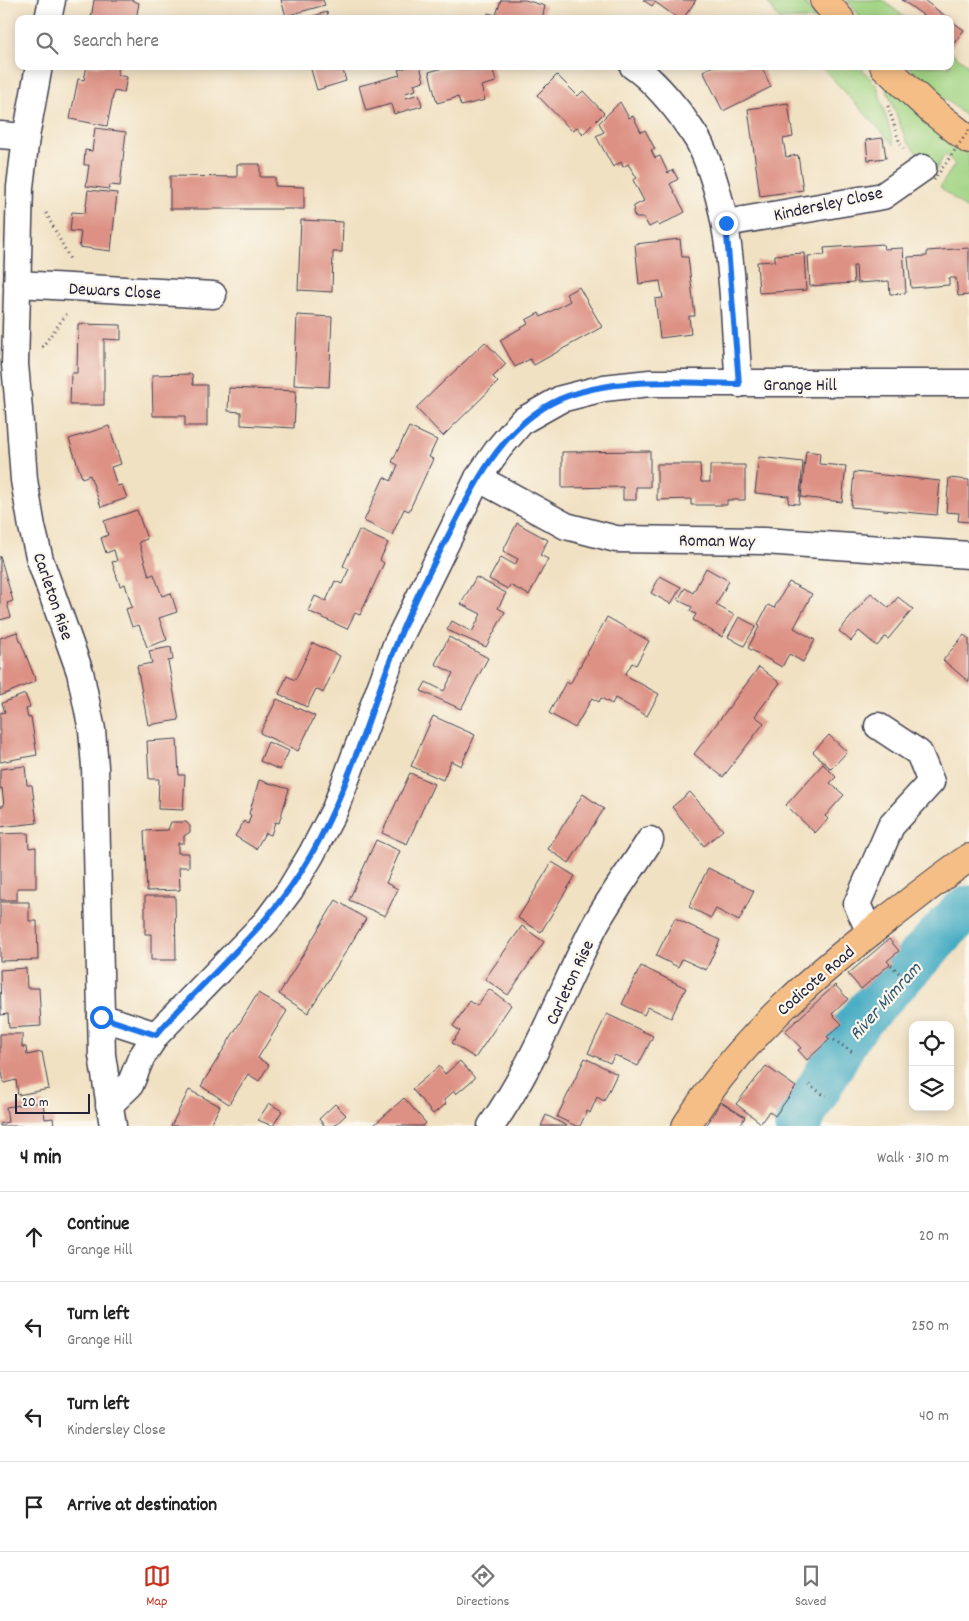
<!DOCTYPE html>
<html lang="en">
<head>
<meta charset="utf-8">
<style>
  body { margin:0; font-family:Dekko,sans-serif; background:#f6f6f6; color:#222 }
  .controls { position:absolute; right:15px; bottom:15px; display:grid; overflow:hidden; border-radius:10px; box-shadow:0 2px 12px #0003 }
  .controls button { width:45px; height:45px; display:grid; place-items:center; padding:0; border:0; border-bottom:1px solid #e0e0e0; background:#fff; color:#222; font:25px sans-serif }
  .scale { position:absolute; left:15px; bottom:12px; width:75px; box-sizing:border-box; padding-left:5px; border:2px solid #22223b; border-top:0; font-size:14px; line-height:18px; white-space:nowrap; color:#22223b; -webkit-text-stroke:4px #fbf7ec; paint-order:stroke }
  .stop { position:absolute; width:15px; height:15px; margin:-11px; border:4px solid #1a73e8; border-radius:50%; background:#fff }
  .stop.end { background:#1a73e8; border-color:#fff; box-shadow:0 1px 5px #0008 }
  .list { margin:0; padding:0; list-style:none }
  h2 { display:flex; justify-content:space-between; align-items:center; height:65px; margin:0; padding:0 20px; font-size:21px }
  h2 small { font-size:16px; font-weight:400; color:#767676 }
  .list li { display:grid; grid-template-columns:32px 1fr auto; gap:15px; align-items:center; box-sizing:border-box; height:90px; padding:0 20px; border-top:1px solid #e0e0e0 }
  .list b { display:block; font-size:19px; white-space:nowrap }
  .list p { margin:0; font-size:16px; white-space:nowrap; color:#767676 }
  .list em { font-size:16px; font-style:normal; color:#767676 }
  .icon { flex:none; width:28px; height:28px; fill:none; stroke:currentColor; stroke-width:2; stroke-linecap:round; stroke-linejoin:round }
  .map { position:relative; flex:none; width:969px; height:1126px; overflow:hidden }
  .search { position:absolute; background:#fff; box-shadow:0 2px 12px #0003; left:15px; right:15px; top:15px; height:55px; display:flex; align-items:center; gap:12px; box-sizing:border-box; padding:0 18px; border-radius:10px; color:#767676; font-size:19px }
  .sheet { height:425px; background:#fff }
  nav { display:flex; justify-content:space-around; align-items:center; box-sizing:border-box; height:70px; border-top:1px solid #e0e0e0; background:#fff; font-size:14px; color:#767676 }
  nav a { display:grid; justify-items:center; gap:2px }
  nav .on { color:#c8321e }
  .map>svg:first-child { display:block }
  .green { fill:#a2d484; stroke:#627b60 }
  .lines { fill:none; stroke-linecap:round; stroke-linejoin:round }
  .river { stroke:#42aac2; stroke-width:45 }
  .building { fill:#dd9184 }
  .minor-casing { stroke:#413f4f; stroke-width:29 }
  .major-casing { stroke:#413f4f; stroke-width:30 }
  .path { stroke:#413f4f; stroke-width:3; stroke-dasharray:1 4; stroke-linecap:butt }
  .minor { stroke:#fff; stroke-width:26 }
  .major { stroke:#f5be86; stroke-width:28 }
  .path-bridge { stroke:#413f4f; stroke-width:3; stroke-dasharray:1 4; stroke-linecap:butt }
  .route { stroke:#1a73e8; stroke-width:6 }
  .labels { text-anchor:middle; stroke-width:4.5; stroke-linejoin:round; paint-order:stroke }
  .street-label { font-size:18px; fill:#22223b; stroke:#fbf7ec }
  .water-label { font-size:19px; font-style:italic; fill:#2f5871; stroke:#fbf7ec }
</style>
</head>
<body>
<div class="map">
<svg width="969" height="1126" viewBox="0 0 969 1126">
  <rect width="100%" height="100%" fill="#fbf7ec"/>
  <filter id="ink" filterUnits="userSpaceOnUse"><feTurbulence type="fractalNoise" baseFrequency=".02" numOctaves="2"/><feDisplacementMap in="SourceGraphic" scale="10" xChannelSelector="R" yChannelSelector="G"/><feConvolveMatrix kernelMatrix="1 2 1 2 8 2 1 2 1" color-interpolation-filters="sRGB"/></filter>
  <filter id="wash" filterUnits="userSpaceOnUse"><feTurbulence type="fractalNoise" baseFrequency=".0096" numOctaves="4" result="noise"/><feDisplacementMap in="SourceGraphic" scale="20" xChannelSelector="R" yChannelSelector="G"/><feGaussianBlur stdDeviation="1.12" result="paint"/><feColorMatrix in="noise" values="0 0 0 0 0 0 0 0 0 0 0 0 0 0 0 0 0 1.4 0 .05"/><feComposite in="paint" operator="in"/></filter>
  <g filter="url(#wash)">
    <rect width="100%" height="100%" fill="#f1e1c3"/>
    <g class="green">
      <polygon points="766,0 802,0 816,19 779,19"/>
      <polygon points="847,0 882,0 907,19 862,19"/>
      <polygon points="950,51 969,66 969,119 907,66 950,66"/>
      <polygon points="821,66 859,66 877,86 894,145"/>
      <polygon points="884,82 969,155 969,211 940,187 955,164 945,154 934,173 906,140"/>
    </g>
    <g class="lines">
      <polyline class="river" points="797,1126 850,1033 872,1007 961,913 969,908"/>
    </g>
    <g id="blocks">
      <g class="building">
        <polygon points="94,0 131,0 139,3 136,19 91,19"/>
        <polygon points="281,0 323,0 325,5 286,16"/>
        <polygon points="501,0 525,0 545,6 542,19 486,19 488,13 496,15"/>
        <polygon points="643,0 696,0 683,19 679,19 655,2 652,6"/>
        <polygon points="902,0 924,0 949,19 920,19 923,15"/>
        <polygon points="327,12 328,19 306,19 306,18"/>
        <polygon points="950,20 964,30 950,48"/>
        <polygon points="87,66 119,66 117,75 127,77 124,93 114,91 107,126 70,119 78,79 84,80"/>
        <polygon points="310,66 342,66 346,81 317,90"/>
        <polygon points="411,66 420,66 424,81 414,84 416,90 405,93 406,98 419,94 422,106 394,114 391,104 366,111 359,86 400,75 398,70"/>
        <polygon points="449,66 492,66 496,82 481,86 485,100 461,106 458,97 437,103 429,72"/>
        <polygon points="713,66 761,66 771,87 723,111 703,71"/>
        <polygon points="557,75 578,96 583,91 604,113 583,134 577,127 572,131 537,95"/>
        <polygon points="620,102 629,118 633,116 641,132 645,130 655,149 651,150 655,158 660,156 668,173 673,170 678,179 670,184 685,212 659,226 657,223 649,227 644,218 636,218 633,213 634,206 644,201 633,180 637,178 628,164 623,167 621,162 613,167 596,136 604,132 599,123"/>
        <polygon points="788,103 793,137 783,139 786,157 798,155 803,190 760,196 748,109"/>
        <polygon points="95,128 126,132 120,186 110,185 109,189 86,186 89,165 84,165 85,150 92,151"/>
        <polygon points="883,138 886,158 868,160 866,140"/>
        <polygon points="237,164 260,164 260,177 275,177 275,186 304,187 304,209 170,209 170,176 237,177"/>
        <polygon points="88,190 117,193 111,251 79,247 81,232 70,231 72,212 85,213"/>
        <polygon points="301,220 343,222 342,252 333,252 332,292 298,290"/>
        <polygon points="680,239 682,257 688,257 695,316 689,316 691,334 660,338 655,299 663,298 660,281 639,284 635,244"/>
        <polygon points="883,244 884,249 903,248 906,293 890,294 889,281 857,283 856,266 853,266 854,283 810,286 808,256 825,255 824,248"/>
        <polygon points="969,248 969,295 958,296 956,278 949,278 949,285 911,288 908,257 927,256 927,251"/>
        <polygon points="804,253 806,290 759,293 757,262 775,261 775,255"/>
        <polygon points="579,287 602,327 534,365 530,359 515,367 500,340 528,324 526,320 539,313 541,317 570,301 566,294"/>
        <polygon points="297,315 332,317 329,387 294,385"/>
        <polygon points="78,324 121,325 121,340 104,339 104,405 70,405 71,373 77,373"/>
        <polygon points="485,342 506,364 493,377 498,382 443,436 416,408"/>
        <polygon points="192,374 193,385 207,385 207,426 185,426 185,416 153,416 152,375"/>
        <polygon points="229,388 296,391 294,428 241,425 241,412 228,411"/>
        <polygon points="109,426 121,464 111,467 117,486 122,485 127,498 101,507 90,475 82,478 69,439"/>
        <polygon points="409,427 437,440 429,457 433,459 409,511 404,509 392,535 364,521 384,477 391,481 398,465 392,462"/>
        <polygon points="650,451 650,487 636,487 636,500 623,500 623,487 562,488 562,452"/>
        <polygon points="806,451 820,453 819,464 846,466 842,502 801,497"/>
        <polygon points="759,457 803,462 799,504 788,503 789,496 755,493"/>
        <polygon points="657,464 700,464 701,482 710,482 710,465 745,465 745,500 727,500 727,505 691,505 691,499 657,500"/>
        <polygon points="854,472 940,481 937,515 851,507"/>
        <polygon points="949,478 969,480 969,522 958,521 959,513 946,512"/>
        <polygon points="137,510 147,539 139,542 149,576 154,574 162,596 171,593 177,612 159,618 167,640 147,647 139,625 132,627 126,609 132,607 125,584 120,586 112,562 117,561 114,550 106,553 101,538 108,535 104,521"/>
        <polygon points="517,523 548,540 540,555 548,559 529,595 510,585 508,589 489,579 501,557 515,565 518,559 503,551"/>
        <polygon points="359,530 388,543 380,560 384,563 360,615 355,613 347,629 308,611 315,596 326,601 335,581 342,584 349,569 343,566"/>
        <polygon points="0,556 13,601 7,603 11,617 0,620"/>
        <polygon points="706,568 729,581 716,605 734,615 722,637 693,620 696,614 690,611 692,607 678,600 685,588 693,593"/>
        <polygon points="660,576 681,587 671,604 651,593"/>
        <polygon points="476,577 506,593 498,608 505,612 486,647 447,630 452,621 472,632 481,614 461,604"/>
        <polygon points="789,582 812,594 794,628 815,640 803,662 789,654 782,667 748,648 760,625 758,624 768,605 774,608"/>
        <polygon points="871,593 889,608 898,597 913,609 888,639 885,637 877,646 859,631 851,641 839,631"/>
        <polygon points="607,617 649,641 636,665 632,663 625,675 659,694 647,716 615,698 612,704 601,698 599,702 592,698 575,728 549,713 566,682 570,684"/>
        <polygon points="739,617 756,626 744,646 728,637"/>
        <polygon points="17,632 36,681 0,696 0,638"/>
        <polygon points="964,635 969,639 969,682 943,660"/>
        <polygon points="449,637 488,658 461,709 421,691 426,682 444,691 453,673 435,664"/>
        <polygon points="313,643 340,656 323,693 316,689 307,707 279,694 287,676 295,680"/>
        <polygon points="171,647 173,660 168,661 179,720 148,725 137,666 152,663 149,651"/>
        <polygon points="759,667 780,683 755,716 764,723 723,777 694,754"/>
        <polygon points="25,694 30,707 26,709 28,718 31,717 37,755 0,762 0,713 5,712 2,703"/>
        <polygon points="277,699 315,716 298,751 260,733"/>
        <polygon points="433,716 475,735 461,766 451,761 443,780 411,766"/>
        <polygon points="829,735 847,752 831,769 813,752"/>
        <polygon points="177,739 179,775 185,775 183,810 158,809 159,779 149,779 147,741"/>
        <polygon points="268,742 289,751 280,770 260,761"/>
        <polygon points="823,764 836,777 830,783 844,795 825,816 828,819 815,833 786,805"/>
        <polygon points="25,766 27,785 32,785 37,823 0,827 0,806 4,806 2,788 0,789 0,769"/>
        <polygon points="410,773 434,784 407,844 382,833"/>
        <polygon points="259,780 289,789 279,823 275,822 271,835 265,833 256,849 235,836 244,821 248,824 251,815 249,814"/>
        <polygon points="690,792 723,830 704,846 672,807"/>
        <polygon points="583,794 604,809 569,863 548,849"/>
        <polygon points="171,822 186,822 190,826 190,832 184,836 184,843 178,843 178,853 189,853 189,867 179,867 180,890 147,891 144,831 168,830"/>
        <polygon points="28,833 29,848 36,847 36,888 17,888 17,900 0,900 0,834"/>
        <polygon points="376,840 400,851 386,883 398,889 385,916 349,900"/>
        <polygon points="552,862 575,876 541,932 518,918"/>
        <polygon points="708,868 754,891 739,921 716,909 711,918 689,907"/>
        <polygon points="145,896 175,896 176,960 151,960 151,934 145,934"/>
        <polygon points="336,900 366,919 308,1013 279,994"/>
        <polygon points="0,902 29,902 29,921 37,921 38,960 0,961"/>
        <polygon points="675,918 720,940 706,970 682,959 678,967 656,956"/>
        <polygon points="522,926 544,942 508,995 485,979"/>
        <polygon points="889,939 899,951 887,961 890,964 861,989 848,974"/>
        <polygon points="641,966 686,988 671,1018 648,1007 644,1015 622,1004"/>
        <polygon points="26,968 27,988 39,988 41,1026 9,1028 8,1014 1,1015 0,970"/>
        <polygon points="835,985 848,999 832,1014 842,1024 827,1037 830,1039 807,1060 798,1050 801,1048 785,1031"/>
        <polygon points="489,989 511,1005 475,1058 452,1043 460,1031 453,1026 470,1001 477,1006"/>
        <polygon points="258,993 287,1011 258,1058 269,1065 259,1081 248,1074 229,1104 201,1086"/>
        <polygon points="607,1014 653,1036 638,1066 615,1055 610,1063 588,1053"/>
        <polygon points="0,1034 22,1034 22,1047 26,1047 27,1055 42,1052 49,1089 18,1095 16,1080 4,1083 0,1062"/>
        <polygon points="585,1058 617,1074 604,1101 597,1097 590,1113 587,1111 580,1126 576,1126 557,1117"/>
        <polygon points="460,1061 475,1078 456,1094 454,1091 444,1100 446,1104 433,1114 412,1089 439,1066 445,1074"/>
        <polygon points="766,1066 796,1087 775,1116 769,1111 761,1123 736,1104"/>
        <polygon points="189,1090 220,1106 210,1126 171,1126"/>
        <polygon points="404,1098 426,1123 423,1126 373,1126"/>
        <polygon points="43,1102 45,1119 53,1118 54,1126 0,1126 0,1124 8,1122 6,1107"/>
        <polygon points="721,1102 745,1117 740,1126 706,1126"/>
        <polygon points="269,1103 282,1111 273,1126 258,1120"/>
        <polygon points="335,1104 346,1115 334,1126 325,1126 319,1119"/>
        <polygon points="546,1115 567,1126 541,1126"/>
      </g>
    </g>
  </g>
  <g filter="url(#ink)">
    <use href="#blocks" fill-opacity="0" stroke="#413f4f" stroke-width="1"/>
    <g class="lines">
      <defs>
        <g id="minor">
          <polyline points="48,19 52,0"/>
          <polyline points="39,66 26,137 20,187 15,364 19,410 24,480 32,527 40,560 80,672 92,730 95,767 102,1055 113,1126"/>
          <path d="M 633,66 C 652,79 667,97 681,115 C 687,125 695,134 700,144 C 735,218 732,303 739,384"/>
          <polyline points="0,135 26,137"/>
          <polyline points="726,223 883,196 923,168"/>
          <polyline points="17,284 213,295"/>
          <polyline points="478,478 566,526 616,539 764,541 969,555"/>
          <polyline points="870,933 857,904 891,826 931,782 919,753 878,726"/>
          <polyline points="101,1017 156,1035"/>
          <polyline points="109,1105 130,1085 141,1058 156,1035 266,922 290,890 311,855 335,809 396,645 478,478 499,448 522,421 561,399 604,388 650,383 969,383"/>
          <path d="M 491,1126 C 536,1062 559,995 594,927 C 610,897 632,869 650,840"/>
        </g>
        <g id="major">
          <polyline points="824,0 840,19"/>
          <polyline points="884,66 930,109 969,140"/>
          <path d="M 686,1126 C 738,1042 808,980 886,920 C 914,899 940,877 969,858"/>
        </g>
      </defs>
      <use href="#minor" class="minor-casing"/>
      <use href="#major" class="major-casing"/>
      <g class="path">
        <polyline points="888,106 900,144 906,151"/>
        <polyline points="46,213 71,261"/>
        <polyline points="42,347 68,312"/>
        <polyline points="891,965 909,983"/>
        <polyline points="834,1040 854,1053"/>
        <polyline points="809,1085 826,1096"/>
      </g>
      <use href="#minor" class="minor"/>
      <use href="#major" class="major"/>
      <polyline class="path-bridge" points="934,180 969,130"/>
    </g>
  </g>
  <g class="lines" filter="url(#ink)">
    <path class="route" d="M 101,1017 L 156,1035 C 209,973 270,928 311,855 C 348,790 368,717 395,648 C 410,608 431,569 450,532 C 477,480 504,424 560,399 C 615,376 681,383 739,384 L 726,223"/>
  </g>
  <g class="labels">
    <g class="street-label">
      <text transform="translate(828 203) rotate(-12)" y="6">Kindersley Close</text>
      <text transform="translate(115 290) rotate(3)" y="6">Dewars Close</text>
      <text x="800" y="390">Grange Hill</text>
      <text transform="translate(717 540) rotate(1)" y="6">Roman Way</text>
      <text transform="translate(54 596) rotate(71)" y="6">Carleton Rise</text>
      <text transform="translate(815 980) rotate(-41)" y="6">Codicote Road</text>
      <text transform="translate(569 982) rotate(-65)" y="6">Carleton Rise</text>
    </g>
    <g class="water-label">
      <text transform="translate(884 1000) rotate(-48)" y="7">River Mimram</text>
    </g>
  </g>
</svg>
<div class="controls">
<button><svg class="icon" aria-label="locate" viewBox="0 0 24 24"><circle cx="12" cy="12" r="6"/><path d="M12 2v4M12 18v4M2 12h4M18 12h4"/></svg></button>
<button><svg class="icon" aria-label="layers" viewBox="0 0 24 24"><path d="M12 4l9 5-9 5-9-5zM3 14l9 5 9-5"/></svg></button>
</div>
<div class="scale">20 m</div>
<div class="stop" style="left:101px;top:1017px"></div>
<div class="stop end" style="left:726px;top:223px"></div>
<div class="search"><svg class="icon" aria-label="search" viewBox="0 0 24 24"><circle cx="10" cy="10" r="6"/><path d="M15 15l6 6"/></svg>Search here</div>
</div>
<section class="sheet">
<h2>4 min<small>Walk · 310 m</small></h2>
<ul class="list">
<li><svg class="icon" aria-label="ahead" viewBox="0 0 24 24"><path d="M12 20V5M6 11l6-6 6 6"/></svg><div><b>Continue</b><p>Grange Hill</p></div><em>20 m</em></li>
<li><svg class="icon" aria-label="left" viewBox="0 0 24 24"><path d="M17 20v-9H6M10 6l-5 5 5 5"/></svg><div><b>Turn left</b><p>Grange Hill</p></div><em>250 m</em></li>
<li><svg class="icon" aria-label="left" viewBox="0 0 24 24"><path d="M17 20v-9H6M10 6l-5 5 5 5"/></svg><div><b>Turn left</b><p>Kindersley Close</p></div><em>40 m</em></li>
<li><svg class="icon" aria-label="arrive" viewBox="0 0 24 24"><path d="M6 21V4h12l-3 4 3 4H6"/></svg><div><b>Arrive at destination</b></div></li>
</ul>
</section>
<nav>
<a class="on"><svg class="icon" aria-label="map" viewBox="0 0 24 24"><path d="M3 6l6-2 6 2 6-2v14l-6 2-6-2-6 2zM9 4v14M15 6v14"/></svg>Map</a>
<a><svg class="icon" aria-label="directions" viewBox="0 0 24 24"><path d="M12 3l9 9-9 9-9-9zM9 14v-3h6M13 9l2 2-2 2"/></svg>Directions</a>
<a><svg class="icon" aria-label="saved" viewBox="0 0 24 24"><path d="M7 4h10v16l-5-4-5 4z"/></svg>Saved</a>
</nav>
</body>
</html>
